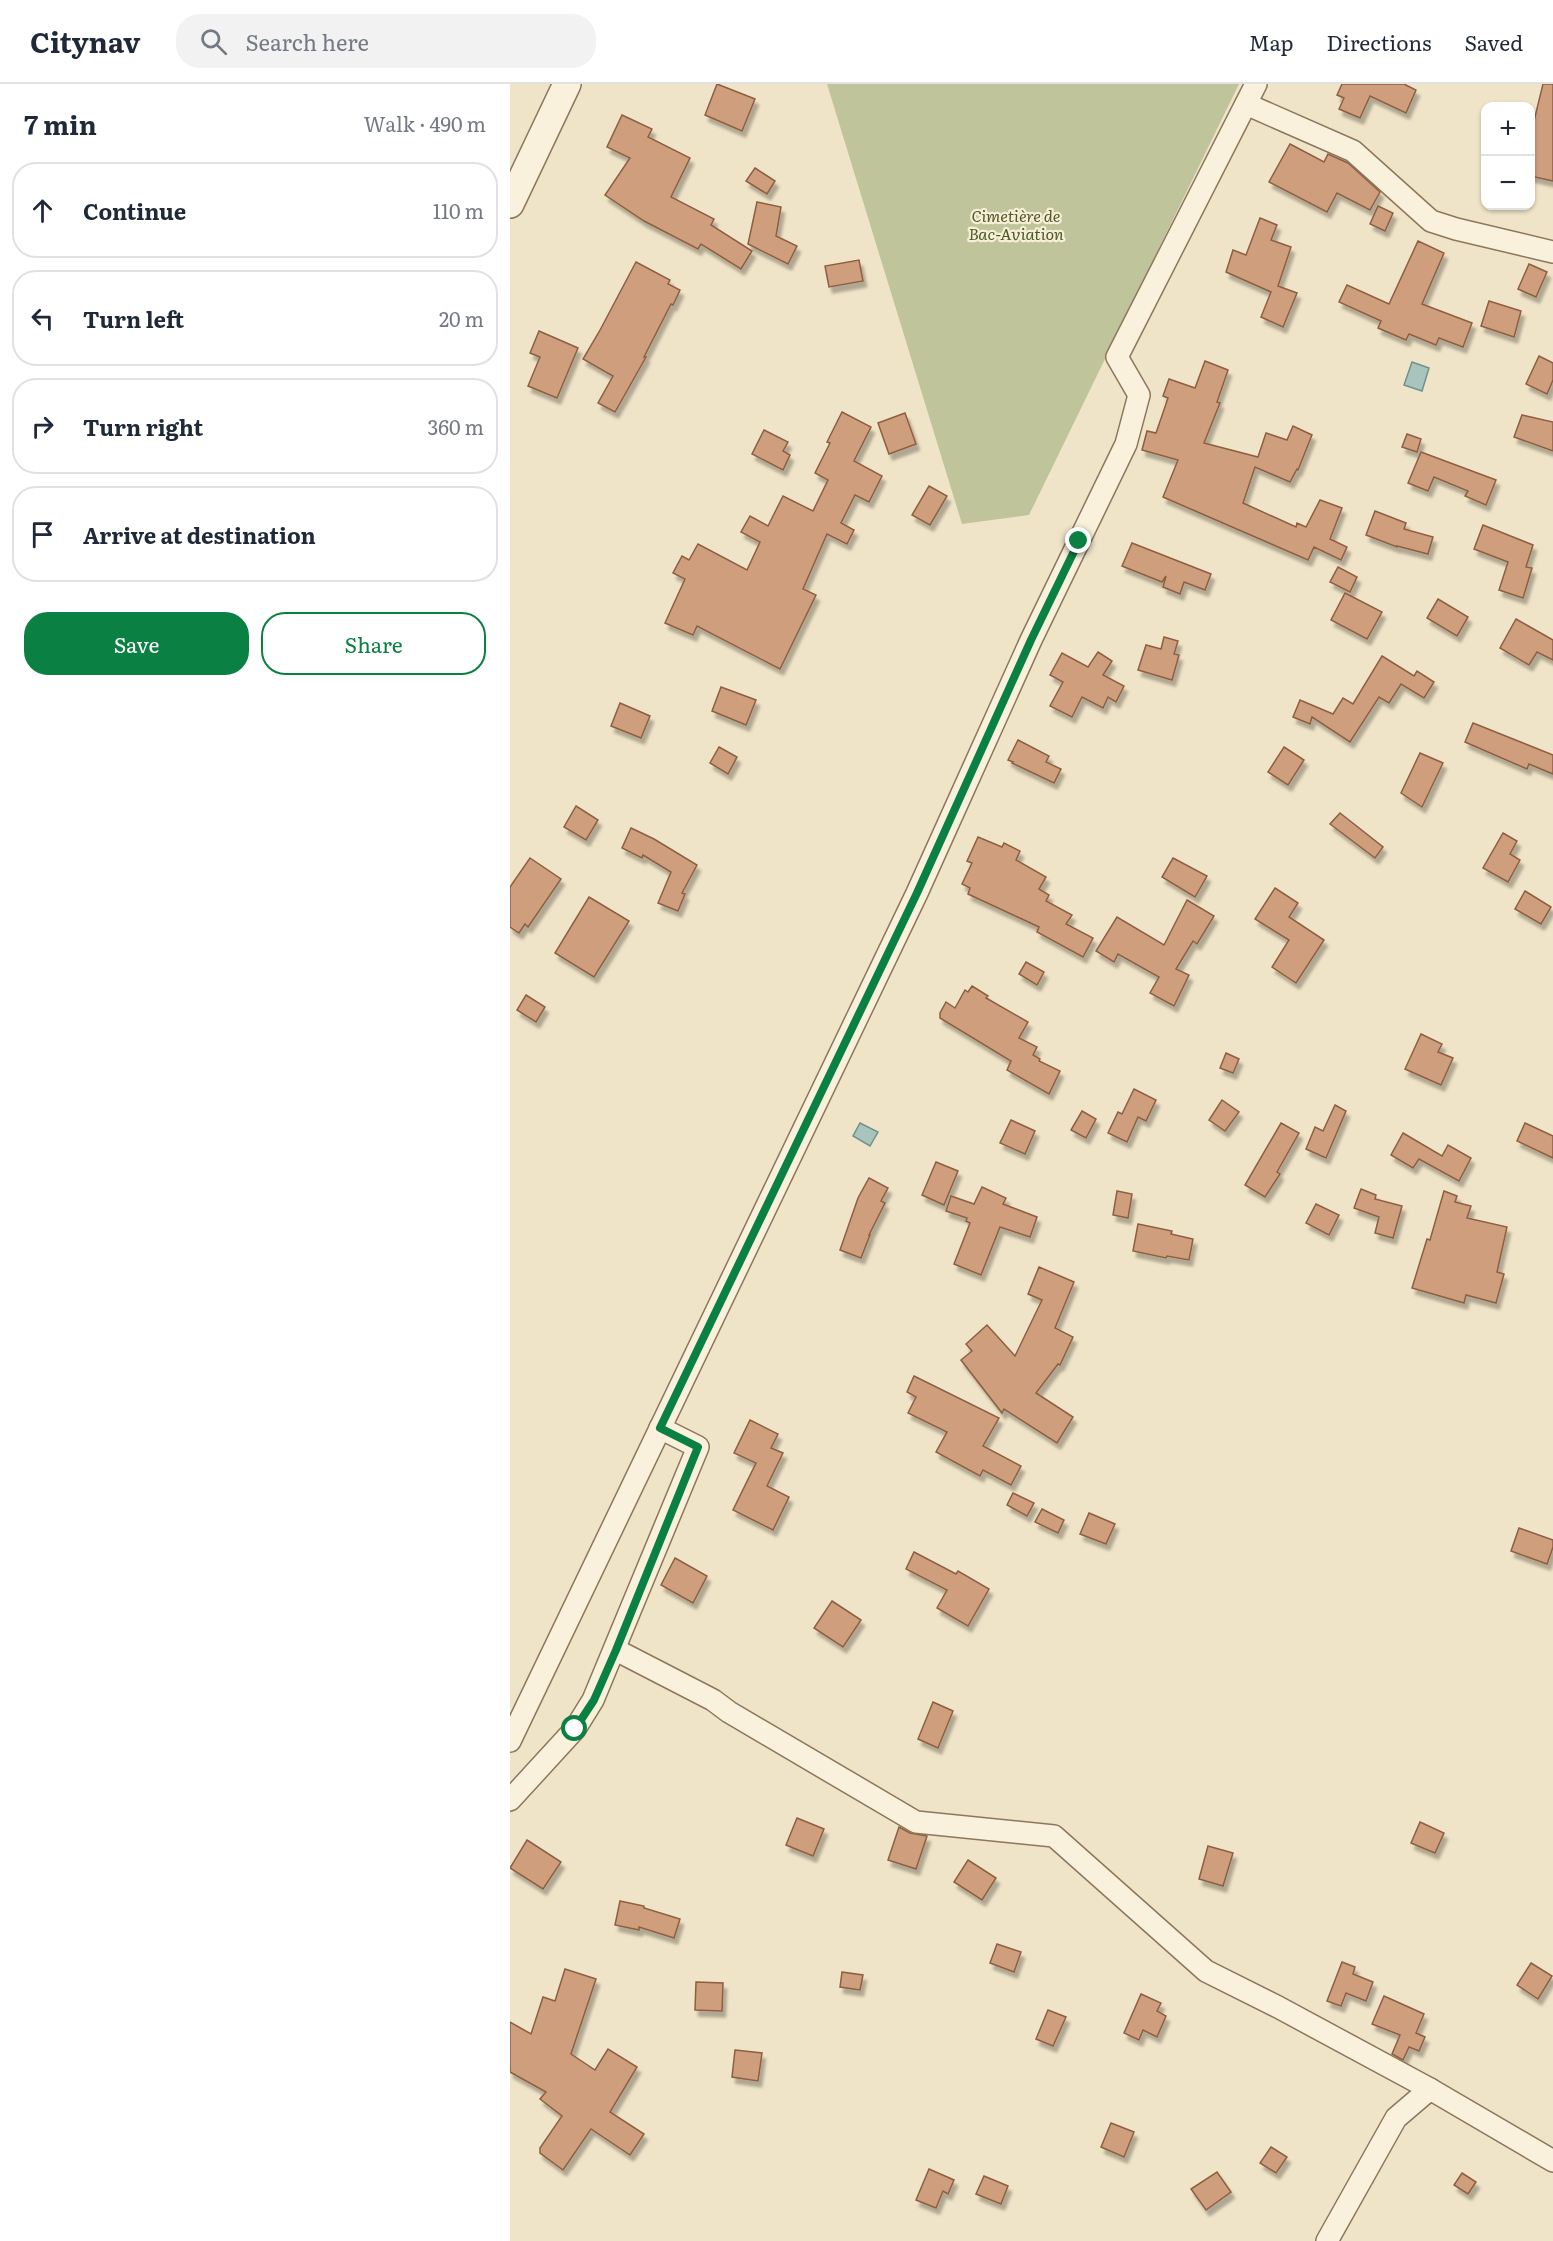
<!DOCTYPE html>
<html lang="en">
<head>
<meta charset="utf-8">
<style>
  body { margin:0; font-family:Literata,serif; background:#f2f2f3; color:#1f2937 }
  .controls { position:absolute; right:18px; top:18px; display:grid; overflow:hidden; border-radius:12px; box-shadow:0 2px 4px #0004 }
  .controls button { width:54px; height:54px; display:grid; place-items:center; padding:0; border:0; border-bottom:2px solid #e0e1e3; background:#fff; color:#1f2937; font:30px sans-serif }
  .stop { position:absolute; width:18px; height:18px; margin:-14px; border:4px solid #0b8043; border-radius:50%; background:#fff }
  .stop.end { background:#0b8043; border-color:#fff; box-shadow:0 2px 6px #0008 }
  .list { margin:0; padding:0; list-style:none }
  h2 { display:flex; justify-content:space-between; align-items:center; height:78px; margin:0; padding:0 24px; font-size:26px }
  h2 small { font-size:20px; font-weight:400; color:#747a83 }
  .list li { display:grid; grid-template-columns:39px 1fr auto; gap:18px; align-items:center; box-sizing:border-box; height:96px; margin:0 12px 12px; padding:0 12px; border:2px solid #e0e1e3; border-radius:24px }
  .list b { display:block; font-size:22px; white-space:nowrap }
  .list em { font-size:20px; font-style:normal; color:#747a83 }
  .actions { display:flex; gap:12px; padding:18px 24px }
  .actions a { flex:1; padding:14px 0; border:2px solid #0b8043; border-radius:24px; text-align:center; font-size:21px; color:#0b8043 }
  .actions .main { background:#0b8043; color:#fff }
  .icon { flex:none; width:33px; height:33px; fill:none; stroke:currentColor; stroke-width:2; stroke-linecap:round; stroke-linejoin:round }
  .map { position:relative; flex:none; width:1043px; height:2157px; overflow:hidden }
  header { display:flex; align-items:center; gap:36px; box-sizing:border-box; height:84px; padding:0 30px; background:#fff; border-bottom:2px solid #e0e1e3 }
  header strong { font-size:28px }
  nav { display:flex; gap:33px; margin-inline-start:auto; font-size:21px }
  .search { width:420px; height:54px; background:#f2f2f3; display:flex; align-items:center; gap:15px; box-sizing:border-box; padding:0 21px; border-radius:24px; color:#747a83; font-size:22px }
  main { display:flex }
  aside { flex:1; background:#fff }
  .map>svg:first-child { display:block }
  .cemetery { fill:#bfc49a }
  .water { fill:#a9c4bc; stroke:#6f938a; stroke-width:1.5 }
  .building { fill:#cf9f7d; stroke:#8d5f41; stroke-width:1.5; filter:url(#shadow) }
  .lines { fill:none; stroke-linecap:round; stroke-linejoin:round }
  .minor-casing { stroke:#8d765c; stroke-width:24 }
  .tertiary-casing { stroke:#8d765c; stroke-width:30 }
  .minor { stroke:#faf1dc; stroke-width:21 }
  .tertiary { stroke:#faf1dc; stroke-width:27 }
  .route { stroke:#0b8043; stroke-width:8 }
  .labels { text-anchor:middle; stroke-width:4.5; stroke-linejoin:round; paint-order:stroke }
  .park-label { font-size:16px; font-style:italic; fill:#4d5a26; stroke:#f7eed8 }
</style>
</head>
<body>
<header>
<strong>Citynav</strong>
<div class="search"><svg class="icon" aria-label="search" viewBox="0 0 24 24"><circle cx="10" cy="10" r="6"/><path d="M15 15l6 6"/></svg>Search here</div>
<nav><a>Map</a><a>Directions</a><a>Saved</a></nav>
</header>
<main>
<aside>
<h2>7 min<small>Walk · 490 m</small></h2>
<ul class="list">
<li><svg class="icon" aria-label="ahead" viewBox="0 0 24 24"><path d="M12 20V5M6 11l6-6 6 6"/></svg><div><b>Continue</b></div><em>110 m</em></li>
<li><svg class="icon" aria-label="left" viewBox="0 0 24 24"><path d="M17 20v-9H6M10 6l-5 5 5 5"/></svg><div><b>Turn left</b></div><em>20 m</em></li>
<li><svg class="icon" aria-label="right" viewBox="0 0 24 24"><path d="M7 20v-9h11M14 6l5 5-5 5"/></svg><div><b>Turn right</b></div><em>360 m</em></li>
<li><svg class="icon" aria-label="arrive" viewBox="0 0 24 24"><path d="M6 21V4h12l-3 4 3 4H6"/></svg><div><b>Arrive at destination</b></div></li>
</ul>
<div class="actions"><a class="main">Save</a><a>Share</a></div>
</aside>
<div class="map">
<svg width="1043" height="2157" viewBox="0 0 1043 2157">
  <defs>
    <filter id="shadow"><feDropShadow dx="3.5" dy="6" stdDeviation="1.5" flood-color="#0004"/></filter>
  </defs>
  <rect width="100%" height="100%" fill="#f0e4c8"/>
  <polygon class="cemetery" points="317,0 729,0 519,431 452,440"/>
  <g class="water">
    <polygon points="902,278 919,284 912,307 894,301"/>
    <polygon points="350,1039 368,1048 360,1062 343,1052"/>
  </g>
  <g class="building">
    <polygon points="207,0 245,15 232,47 195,31"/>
    <polygon points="832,0 894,0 906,6 896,29 860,12 850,34 829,25 834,14 827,11"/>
    <polygon points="1033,0 1043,0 1043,97 1020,92 1020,53"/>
    <polygon points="112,31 142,45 138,53 180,74 161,113 204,135 201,141 242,167 231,185 191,160 188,165 134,137 95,111 120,74 97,63"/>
    <polygon points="780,60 814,78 818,70 838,79 870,108 860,126 827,109 817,128 759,98"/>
    <polygon points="245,84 265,97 257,110 236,97"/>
    <polygon points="247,118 271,123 266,152 287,162 278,180 238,160"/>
    <polygon points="868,122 883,129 875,147 860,140"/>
    <polygon points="750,134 767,141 761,156 781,163 768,202 787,209 773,243 751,233 761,208 716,188 723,166 736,171"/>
    <polygon points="908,157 934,169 912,220 962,239 953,263 929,254 926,261 899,250 896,256 868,244 871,237 829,218 837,201 879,220"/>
    <polygon points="349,176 353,197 319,203 315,182"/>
    <polygon points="126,178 160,196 158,200 170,206 163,221 161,220 134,273 136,273 105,328 88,319 103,292 73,275 89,248"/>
    <polygon points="1019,180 1037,188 1026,213 1008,205"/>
    <polygon points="979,217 1011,227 1004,253 971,242"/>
    <polygon points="29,247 68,264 47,314 18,302 30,273 20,269"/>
    <polygon points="1029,272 1043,279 1043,296 1037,310 1016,300"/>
    <polygon points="695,277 718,286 707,318 710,319 694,359 748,373 756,349 777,356 783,342 802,351 788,386 787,385 780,398 745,383 733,419 786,443 787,439 796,443 810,416 832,424 820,455 837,463 831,476 804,463 798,476 653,413 668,376 632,366 637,347 646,349 658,314 653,312 659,295 685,304"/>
    <polygon points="332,328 361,343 344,377 372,392 359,418 345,411 331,439 344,446 337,460 317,450 293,505 306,511 270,585 187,542 183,551 155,539 175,495 163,489 172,472 179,476 188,460 237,486 250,458 231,448 240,432 258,442 273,412 303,427 318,396 305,389 320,359 317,358"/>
    <polygon points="395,329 406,360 379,370 368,339"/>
    <polygon points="1012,331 1043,338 1043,367 1004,353"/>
    <polygon points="254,346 278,358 273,367 280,371 273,386 242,370"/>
    <polygon points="897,350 911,355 907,368 892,363"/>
    <polygon points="911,368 986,396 976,421 955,412 958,407 924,393 918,407 898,399"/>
    <polygon points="419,402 437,412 420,441 402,431"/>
    <polygon points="865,427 896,439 894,445 923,453 918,470 887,462 887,463 856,451"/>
    <polygon points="973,441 1023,461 1016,483 1022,484 1013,514 989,506 998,478 964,465"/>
    <polygon points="622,459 701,490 695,506 674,498 670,510 653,503 656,492 652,498 612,482"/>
    <polygon points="828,483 847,493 840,508 820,498"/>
    <polygon points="835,509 872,528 857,555 821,536"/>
    <polygon points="928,515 958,533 947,552 917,534"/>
    <polygon points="1006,535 1043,556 1043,576 1027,568 1019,581 990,564"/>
    <polygon points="654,553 668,557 664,570 669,571 662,596 628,586 636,561 651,565"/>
    <polygon points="588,568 602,577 593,591 614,602 606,618 598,613 593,624 572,613 562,633 540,622 553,598 540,591 552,569 578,583"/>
    <polygon points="872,572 904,592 907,587 924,598 914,614 891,600 879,619 869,613 840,658 802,633 800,640 783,633 790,616 823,630 833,614 843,620"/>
    <polygon points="211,603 246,616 236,641 202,627"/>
    <polygon points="110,619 140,632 131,654 101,642"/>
    <polygon points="963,639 1043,671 1043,690 1019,680 1017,685 955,658"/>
    <polygon points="508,656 539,672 536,678 551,685 544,699 502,679 503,678 498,676"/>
    <polygon points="209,663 227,673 218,690 200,679"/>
    <polygon points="774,663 794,676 778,701 758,688"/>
    <polygon points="910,669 933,679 912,723 891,709"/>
    <polygon points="66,722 88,736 76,756 54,743"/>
    <polygon points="830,729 873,763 865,774 820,740"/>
    <polygon points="121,744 144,755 187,781 172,809 175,810 168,827 148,819 161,788 133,771 132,774 112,764"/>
    <polygon points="993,749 1007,757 1000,770 1010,776 998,798 973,784"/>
    <polygon points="468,753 492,763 494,759 510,767 506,776 536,793 529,805 539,811 536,817 562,831 556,840 583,854 573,873 527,848 529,843 458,810 460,804 452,800 462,779 457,777"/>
    <polygon points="20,774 51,795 18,843 15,840 9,849 0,843 0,803"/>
    <polygon points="663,774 697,792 685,813 652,793"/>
    <polygon points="765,804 788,819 779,833 814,856 786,899 762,883 779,856 745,835"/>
    <polygon points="1015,807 1041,823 1031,840 1005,825"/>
    <polygon points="79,813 119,837 84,893 45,869"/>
    <polygon points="677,816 704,832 687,860 683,857 666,885 679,891 664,922 640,909 649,893 608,870 604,878 586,867 607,833 654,861"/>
    <polygon points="516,878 534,888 527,901 509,890"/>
    <polygon points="462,902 478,912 476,914 518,938 509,954 527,963 523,971 530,975 529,977 550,987 539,1010 497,986 501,977 430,934 430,929 436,918 445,924 455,906 458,908"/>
    <polygon points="16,911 35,923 26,938 7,926"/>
    <polygon points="911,950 932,960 928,968 943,974 931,1001 895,985"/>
    <polygon points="716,969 729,975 723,989 710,984"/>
    <polygon points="624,1005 646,1016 636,1037 628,1033 617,1058 598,1049 608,1028 612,1030"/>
    <polygon points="712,1016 729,1028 715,1047 699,1036"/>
    <polygon points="825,1021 836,1027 816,1074 796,1065 805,1043 813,1047"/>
    <polygon points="572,1027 586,1035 576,1054 561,1046"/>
    <polygon points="501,1036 525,1047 515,1070 490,1059"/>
    <polygon points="771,1039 789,1049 767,1088 770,1090 755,1113 735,1101"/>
    <polygon points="1015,1039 1043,1052 1043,1074 1007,1057"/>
    <polygon points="893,1049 932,1072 938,1061 961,1074 949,1097 909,1075 903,1084 881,1071"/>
    <polygon points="426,1078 448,1087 434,1121 412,1111"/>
    <polygon points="359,1094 378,1104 371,1117 375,1119 359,1151 360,1151 351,1174 330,1166 348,1114"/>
    <polygon points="472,1103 496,1114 493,1120 527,1133 520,1153 490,1143 471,1191 444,1180 460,1139 456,1137 457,1134 436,1127 441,1112 464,1120"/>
    <polygon points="851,1105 866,1111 865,1115 892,1122 883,1154 865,1149 869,1133 844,1124"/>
    <polygon points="607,1107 622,1110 618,1134 603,1131"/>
    <polygon points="934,1107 947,1112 945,1118 961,1122 957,1134 997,1143 987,1188 994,1190 986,1219 956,1211 954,1219 902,1204 917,1155 920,1156"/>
    <polygon points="806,1120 829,1131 819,1151 796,1139"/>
    <polygon points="628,1140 662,1147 661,1150 683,1155 679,1176 657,1172 656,1174 623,1167"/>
    <polygon points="529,1183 564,1198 545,1244 563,1253 550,1281 548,1280 526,1309 563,1333 547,1359 494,1325 492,1329 451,1276 462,1267 456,1260 477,1241 505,1272 532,1216 518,1210"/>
    <polygon points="404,1292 489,1334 473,1362 511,1382 501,1401 473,1386 470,1392 426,1368 437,1348 398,1329 406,1313 397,1308"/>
    <polygon points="240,1336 268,1350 261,1364 273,1369 257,1402 279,1413 263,1446 223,1426 246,1379 224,1369"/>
    <polygon points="503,1409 524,1419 517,1432 497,1421"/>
    <polygon points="532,1425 554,1436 548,1449 525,1438"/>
    <polygon points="579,1429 605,1440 596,1460 570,1450"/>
    <polygon points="1009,1444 1043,1456 1043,1463 1037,1480 1001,1467"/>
    <polygon points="404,1468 446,1490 448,1487 479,1505 458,1542 427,1524 437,1506 396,1485"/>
    <polygon points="165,1474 197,1492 183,1519 151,1501"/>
    <polygon points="322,1517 351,1536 333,1563 304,1544"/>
    <polygon points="423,1618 443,1627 428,1664 408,1655"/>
    <polygon points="287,1734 314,1745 303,1772 276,1761"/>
    <polygon points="910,1738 934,1749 925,1769 901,1759"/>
    <polygon points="389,1743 400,1749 417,1752 406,1785 378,1776"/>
    <polygon points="17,1756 51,1778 33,1805 0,1784"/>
    <polygon points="698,1762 723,1769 713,1802 689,1795"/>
    <polygon points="458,1776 486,1794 472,1816 444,1798"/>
    <polygon points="110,1817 134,1822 134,1824 170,1835 164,1854 129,1843 129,1846 105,1841"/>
    <polygon points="487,1860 511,1868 504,1888 480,1879"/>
    <polygon points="832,1878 845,1883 843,1890 863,1898 856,1917 836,1909 831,1922 817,1917"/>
    <polygon points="1021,1879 1042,1892 1028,1915 1007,1901"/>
    <polygon points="55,1885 86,1895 61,1970 85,1986 98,1965 127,1983 100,2028 134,2050 120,2071 81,2045 53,2086 30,2069 30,2064 52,2032 30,2015 36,2008 0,1988 0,1938 21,1950 33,1913 45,1917"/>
    <polygon points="332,1888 353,1891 350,1906 330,1903"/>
    <polygon points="186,1898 213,1899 212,1927 185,1926"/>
    <polygon points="631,1910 651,1919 647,1927 656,1932 647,1953 633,1946 629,1956 614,1949"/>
    <polygon points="874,1912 914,1930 906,1949 915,1953 909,1967 899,1963 893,1976 882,1970 890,1951 862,1940"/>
    <polygon points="538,1926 556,1933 543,1962 526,1955"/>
    <polygon points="225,1966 252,1969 248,1997 222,1993"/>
    <polygon points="601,2039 624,2048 614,2073 591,2063"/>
    <polygon points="761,2063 777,2073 766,2089 750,2079"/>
    <polygon points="419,2085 444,2096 438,2110 433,2107 426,2124 406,2116"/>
    <polygon points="707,2088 721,2108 696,2126 681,2105"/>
    <polygon points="952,2089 966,2098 958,2110 944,2101"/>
    <polygon points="474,2092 498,2102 491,2120 466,2110"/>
  </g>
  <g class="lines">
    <defs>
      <g id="minor">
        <polyline points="736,20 843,67 921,137 946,145 1043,168"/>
        <polyline points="106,1566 203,1616 219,1628 406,1738 544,1752 696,1887 768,1923 920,2005 1043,2077"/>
        <polyline points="0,1657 407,809 521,556 616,360 629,311 607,273 746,0"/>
        <polyline points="0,1716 65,1645 83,1616 188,1363 150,1344"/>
        <polyline points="817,2157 886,2034 920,2005"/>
      </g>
      <polyline id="tertiary" points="0,120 57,0"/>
    </defs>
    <use href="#minor" class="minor-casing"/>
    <use href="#tertiary" class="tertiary-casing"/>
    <use href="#minor" class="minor"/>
    <use href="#tertiary" class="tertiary"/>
  </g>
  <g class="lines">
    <polyline class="route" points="65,1645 84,1616 106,1566 188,1363 150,1344 407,809 521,556 569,457"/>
  </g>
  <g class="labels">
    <g class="park-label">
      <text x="506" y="138">Cimetière de<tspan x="506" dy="18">Bac-Aviation</tspan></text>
    </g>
  </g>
</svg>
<div class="controls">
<button>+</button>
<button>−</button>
</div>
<div class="stop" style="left:65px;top:1645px"></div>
<div class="stop end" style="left:569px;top:457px"></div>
</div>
</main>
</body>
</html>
